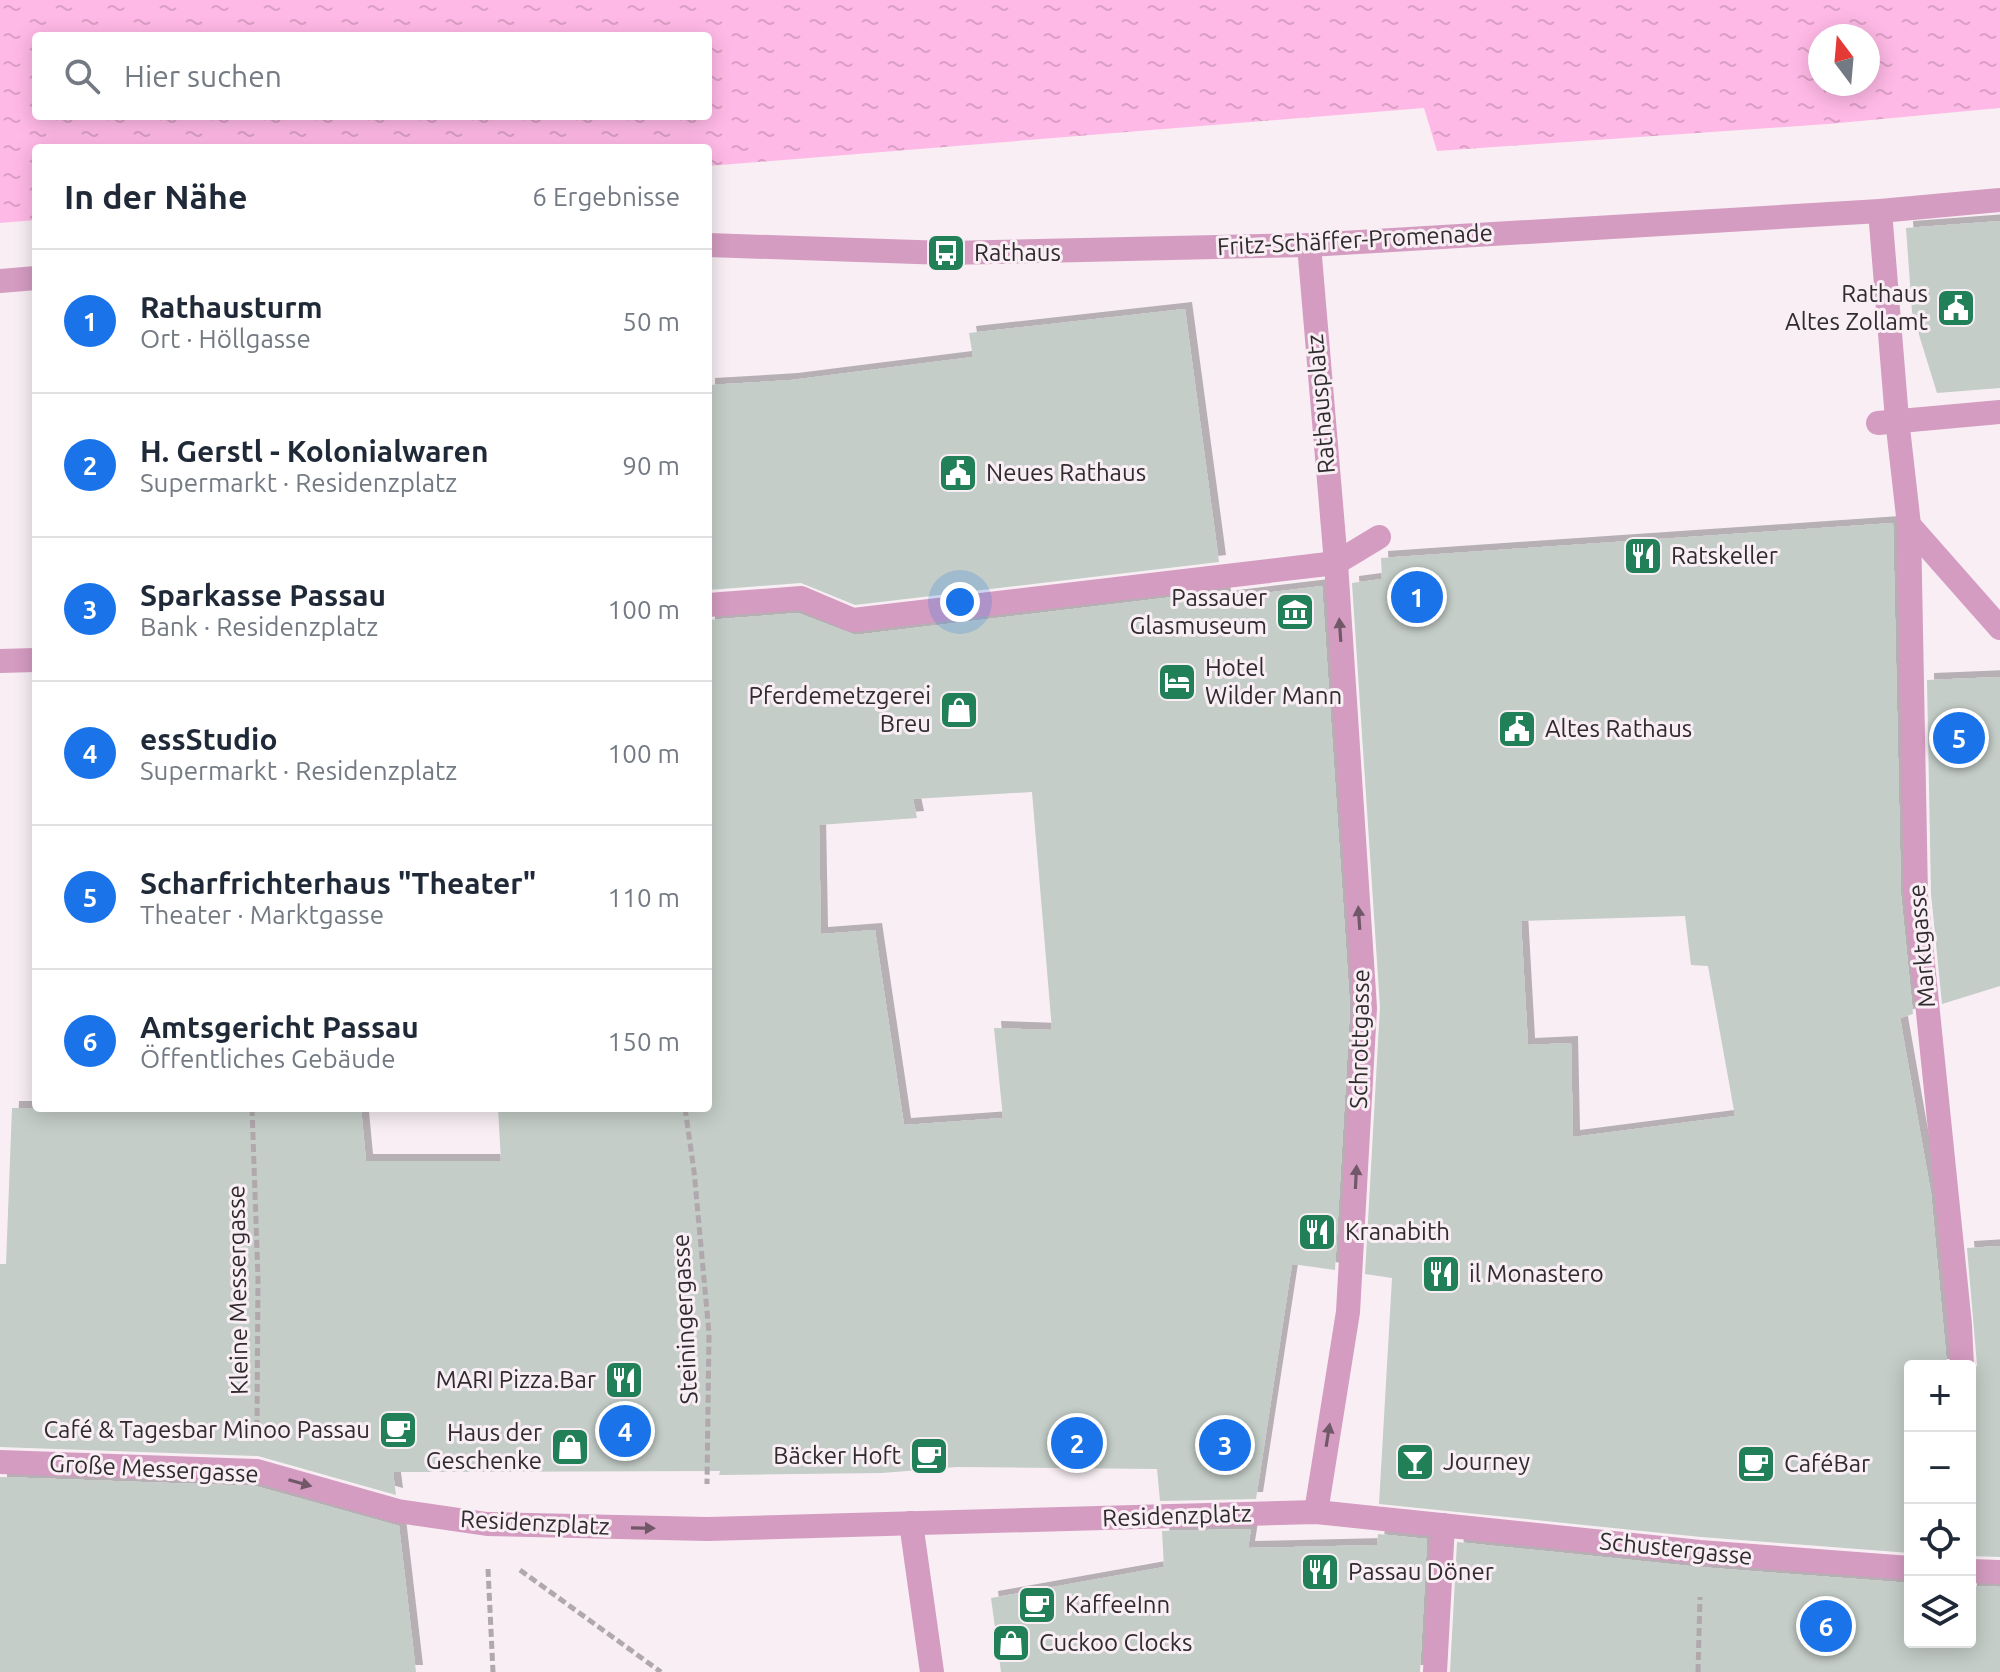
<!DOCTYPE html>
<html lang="de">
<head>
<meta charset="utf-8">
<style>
  body { margin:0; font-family:Ubuntu,sans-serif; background:#f6f6f7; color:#1f2937 }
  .controls { position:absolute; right:24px; bottom:24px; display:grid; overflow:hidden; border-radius:8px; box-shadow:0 4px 20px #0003 }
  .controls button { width:72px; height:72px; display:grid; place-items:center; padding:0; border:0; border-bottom:2px solid #e0e1e3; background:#fff; color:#1f2937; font:40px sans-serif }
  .compass { position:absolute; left:1808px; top:24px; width:72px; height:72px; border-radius:50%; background:#fff; box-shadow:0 4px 20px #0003; rotate:344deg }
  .you { position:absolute; left:960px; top:602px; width:28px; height:28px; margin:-20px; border:6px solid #fff; border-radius:50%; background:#1a73e8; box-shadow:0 0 0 12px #1a73e833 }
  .badge { display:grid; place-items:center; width:52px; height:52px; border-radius:50%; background:#1a73e8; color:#fff; font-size:26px; font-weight:700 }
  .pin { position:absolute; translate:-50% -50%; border:4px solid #fff; box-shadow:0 2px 8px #0006 }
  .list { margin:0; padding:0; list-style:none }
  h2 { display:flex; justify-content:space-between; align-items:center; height:104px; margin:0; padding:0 32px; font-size:34px }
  h2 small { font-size:26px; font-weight:400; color:#747a83 }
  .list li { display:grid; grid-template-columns:52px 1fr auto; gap:24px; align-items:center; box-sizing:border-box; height:144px; padding:0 32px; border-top:2px solid #e0e1e3 }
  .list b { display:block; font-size:30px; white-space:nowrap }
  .list p { margin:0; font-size:26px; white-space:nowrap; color:#747a83 }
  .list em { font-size:26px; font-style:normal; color:#747a83 }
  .icon { flex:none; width:44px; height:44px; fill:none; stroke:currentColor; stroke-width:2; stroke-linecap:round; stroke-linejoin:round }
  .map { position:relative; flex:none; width:2000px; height:1672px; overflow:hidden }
  .search { position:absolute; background:#fff; box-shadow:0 4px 20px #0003; left:32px; top:32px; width:680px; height:88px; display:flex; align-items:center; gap:20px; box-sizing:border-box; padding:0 28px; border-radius:8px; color:#747a83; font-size:30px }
  .panel { position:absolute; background:#fff; box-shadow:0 4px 20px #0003; left:32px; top:144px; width:680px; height:968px; border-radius:8px }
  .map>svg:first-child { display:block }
  .water { fill:url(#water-ripples); fill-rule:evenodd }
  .building { fill:#c4cdc8; fill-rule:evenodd; filter:url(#shadow) }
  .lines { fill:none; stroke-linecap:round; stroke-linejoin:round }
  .path { stroke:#b0a8ad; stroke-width:5; stroke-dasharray:8 4; stroke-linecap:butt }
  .street { stroke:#d49cc1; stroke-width:24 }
  .oneway { fill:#715869 }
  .labels { text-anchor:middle; stroke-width:6; stroke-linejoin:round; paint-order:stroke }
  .street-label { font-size:24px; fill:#2f2b2e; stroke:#f8eef4 }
  .poi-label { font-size:24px; fill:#2f2b2e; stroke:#f8eef4; text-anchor:start }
</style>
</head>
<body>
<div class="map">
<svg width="2000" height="1672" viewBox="0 0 2000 1672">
  <defs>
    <pattern id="water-ripples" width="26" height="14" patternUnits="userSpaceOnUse" patternTransform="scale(2)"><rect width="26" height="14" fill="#ffb9e6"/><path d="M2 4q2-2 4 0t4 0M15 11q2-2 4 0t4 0" fill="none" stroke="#db9fc6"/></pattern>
    <filter id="shadow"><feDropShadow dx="7" dy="-7" stdDeviation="0" flood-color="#0004"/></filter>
  </defs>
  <rect width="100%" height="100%" fill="#f8eef4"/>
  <path class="water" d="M 0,0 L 2000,0 L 2000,108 L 1828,124 L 1437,151 L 1424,108 L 708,166 L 708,148 L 36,148 L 36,220 L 0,223 ZM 36,36 L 708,36 L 708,116 L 36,116 ZM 1820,36 L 1868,36 L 1868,84 L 1820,84 Z"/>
  <g class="building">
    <polygon points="2000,221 2000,388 1937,393 1912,312 1906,228"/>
    <polygon points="1185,309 1219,562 855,605 801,583 708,590 708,385 791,380 973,357 969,333"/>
    <path d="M 1893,523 L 1901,895 L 1913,1014 L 1900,1018 L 1931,1193 L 1947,1366 L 1910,1366 L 1910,1553 L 1701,1537 L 1379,1504 L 1392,1278 L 1365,1274 L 1380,1007 L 1352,583 L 1382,579 L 1381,558 ZM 1685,916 L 1691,965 L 1708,966 L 1735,1116 L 1573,1137 L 1571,1043 L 1528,1045 L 1521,921 Z"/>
    <path d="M 1322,586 L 1350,1008 L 1335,1270 L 1292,1264 L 1256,1499 L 1160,1501 L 1157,1469 L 957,1467 L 882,1473 L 719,1475 L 720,1471 L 393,1472 L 396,1495 L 258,1456 L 0,1447 L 0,1264 L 6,1264 L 12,1108 L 361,1108 L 366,1161 L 501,1161 L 498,1108 L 708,1108 L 708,620 L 798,613 L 855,635 L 1223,591 L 1224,598 ZM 1032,792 L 1052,1030 L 994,1028 L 1003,1118 L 904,1125 L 875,930 L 821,934 L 819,825 L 917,818 L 913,799 Z"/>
    <polygon points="2000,677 2000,986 1942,1004 1931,894 1927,680"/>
    <polygon points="2000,1246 2000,1557 1970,1556 1970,1379 1977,1365 1967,1248"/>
    <polygon points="0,1477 255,1486 399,1526 416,1672 0,1672"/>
    <polygon points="1251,1529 1248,1548 1377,1545 1378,1534 1427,1539 1420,1672 1001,1672 991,1598 1164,1567 1162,1531"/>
    <polygon points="1457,1542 1699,1567 1910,1583 1910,1642 1970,1642 1970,1586 2000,1587 2000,1672 1450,1672"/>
  </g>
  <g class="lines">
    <g class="path">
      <polyline points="252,1108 258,1278 257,1426"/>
      <polyline points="685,1108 694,1171 709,1333 707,1484"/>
      <polyline points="488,1569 493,1672"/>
      <polyline points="520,1570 661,1672"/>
      <polyline points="1698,1672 1700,1597"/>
    </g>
    <g class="street">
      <polyline points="1880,211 1897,419 1909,525 1916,895 1960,1325 1962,1366"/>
      <polyline points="708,245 946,253 1309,245 1880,211 2000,200"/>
      <polyline points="1309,245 1336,563 1365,1008 1348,1312 1316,1512"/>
      <polyline points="0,281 36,278"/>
      <polyline points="1878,423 2000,412"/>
      <polyline points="1909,525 2000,628"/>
      <polyline points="708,605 801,598 853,620 1336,563 1379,537"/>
      <polyline points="0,661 36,660"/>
      <polyline points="0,1462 257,1471 398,1511 487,1524 707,1529 1316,1512 1700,1552 1910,1568"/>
      <polyline points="911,1523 932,1672"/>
      <polyline points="1970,1571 2000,1572"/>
      <polyline points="1435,1672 1443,1525"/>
    </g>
  </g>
  <defs><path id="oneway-solid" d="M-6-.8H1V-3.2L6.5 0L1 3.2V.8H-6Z" transform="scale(2)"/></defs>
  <g class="oneway">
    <use href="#oneway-solid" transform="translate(1340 630) rotate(-94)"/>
    <use href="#oneway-solid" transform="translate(1359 918) rotate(-94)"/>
    <use href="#oneway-solid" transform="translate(1356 1177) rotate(-87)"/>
    <use href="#oneway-solid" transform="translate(1328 1435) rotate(-81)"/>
    <use href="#oneway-solid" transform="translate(300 1483) rotate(16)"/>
    <use href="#oneway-solid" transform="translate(643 1528) rotate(1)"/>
  </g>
  <defs>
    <symbol id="bus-square" viewBox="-11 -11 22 22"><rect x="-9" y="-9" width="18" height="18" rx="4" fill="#218058" stroke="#f8eef4"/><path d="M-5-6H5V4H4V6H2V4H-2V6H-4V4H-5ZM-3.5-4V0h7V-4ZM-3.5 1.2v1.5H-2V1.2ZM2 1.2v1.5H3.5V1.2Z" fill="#fff"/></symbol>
    <symbol id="civic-square" viewBox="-11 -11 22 22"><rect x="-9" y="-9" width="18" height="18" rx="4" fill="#218058" stroke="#f8eef4"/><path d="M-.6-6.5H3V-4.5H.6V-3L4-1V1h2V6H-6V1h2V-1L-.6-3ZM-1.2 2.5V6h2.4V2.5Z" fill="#fff"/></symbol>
    <symbol id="restaurant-square" viewBox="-11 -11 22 22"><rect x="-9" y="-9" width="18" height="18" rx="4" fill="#218058" stroke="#f8eef4"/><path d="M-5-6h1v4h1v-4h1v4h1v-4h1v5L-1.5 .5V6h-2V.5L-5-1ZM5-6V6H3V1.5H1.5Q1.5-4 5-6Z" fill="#fff"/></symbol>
    <symbol id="museum-square" viewBox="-11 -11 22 22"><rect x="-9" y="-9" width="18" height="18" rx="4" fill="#218058" stroke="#f8eef4"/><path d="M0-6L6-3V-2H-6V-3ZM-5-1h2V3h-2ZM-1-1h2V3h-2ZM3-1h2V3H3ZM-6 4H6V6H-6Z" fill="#fff"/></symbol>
    <symbol id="hotel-square" viewBox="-11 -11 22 22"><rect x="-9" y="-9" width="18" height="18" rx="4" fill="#218058" stroke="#f8eef4"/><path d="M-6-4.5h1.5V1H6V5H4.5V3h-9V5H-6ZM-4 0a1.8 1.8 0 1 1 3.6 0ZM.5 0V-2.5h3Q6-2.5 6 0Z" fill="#fff"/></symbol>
    <symbol id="shop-square" viewBox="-11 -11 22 22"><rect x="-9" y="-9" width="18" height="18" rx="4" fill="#218058" stroke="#f8eef4"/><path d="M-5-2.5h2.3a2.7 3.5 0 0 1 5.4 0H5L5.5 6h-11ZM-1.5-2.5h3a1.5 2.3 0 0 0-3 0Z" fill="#fff"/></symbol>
    <symbol id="cafe-square" viewBox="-11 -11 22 22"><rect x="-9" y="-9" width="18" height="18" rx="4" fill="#218058" stroke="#f8eef4"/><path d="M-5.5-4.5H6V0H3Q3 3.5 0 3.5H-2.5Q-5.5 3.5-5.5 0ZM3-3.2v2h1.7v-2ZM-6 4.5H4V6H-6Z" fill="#fff"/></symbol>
    <symbol id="bar-square" viewBox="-11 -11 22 22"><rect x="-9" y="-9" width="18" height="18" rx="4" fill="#218058" stroke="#f8eef4"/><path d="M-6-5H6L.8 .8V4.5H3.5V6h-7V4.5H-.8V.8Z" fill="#fff"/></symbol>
  </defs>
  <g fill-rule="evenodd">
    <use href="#bus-square" x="924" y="231" width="44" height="44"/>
    <use href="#civic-square" x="1934" y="286" width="44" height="44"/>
    <use href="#civic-square" x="936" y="451" width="44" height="44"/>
    <use href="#restaurant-square" x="1621" y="534" width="44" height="44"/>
    <use href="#museum-square" x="1273" y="590" width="44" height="44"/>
    <use href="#hotel-square" x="1155" y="660" width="44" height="44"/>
    <use href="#shop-square" x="937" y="688" width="44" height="44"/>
    <use href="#civic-square" x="1495" y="707" width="44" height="44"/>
    <use href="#restaurant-square" x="1295" y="1210" width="44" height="44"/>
    <use href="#restaurant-square" x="1419" y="1252" width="44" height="44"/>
    <use href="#restaurant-square" x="602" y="1358" width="44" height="44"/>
    <use href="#cafe-square" x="376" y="1408" width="44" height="44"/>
    <use href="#shop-square" x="548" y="1425" width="44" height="44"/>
    <use href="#cafe-square" x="907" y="1434" width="44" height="44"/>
    <use href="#bar-square" x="1393" y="1440" width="44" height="44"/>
    <use href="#cafe-square" x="1734" y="1442" width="44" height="44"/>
    <use href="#restaurant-square" x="1298" y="1550" width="44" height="44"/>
    <use href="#cafe-square" x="1015" y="1583" width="44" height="44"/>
    <use href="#shop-square" x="989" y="1621" width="44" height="44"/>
  </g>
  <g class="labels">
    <g class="street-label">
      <text transform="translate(1355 240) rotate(-3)" y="8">Fritz-Schäffer-Promenade</text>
      <text transform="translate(1321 404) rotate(-95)" y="8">Rathausplatz</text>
      <text transform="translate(1922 946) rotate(-95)" y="8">Marktgasse</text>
      <text transform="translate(1360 1039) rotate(-89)" y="8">Schrottgasse</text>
      <text transform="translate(238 1290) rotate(-91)" y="8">Kleine Messergasse</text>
      <text transform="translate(685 1319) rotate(-93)" y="8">Steiningergasse</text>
      <text transform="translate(154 1469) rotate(3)" y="8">Große Messergasse</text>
      <text transform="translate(1177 1516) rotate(-2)" y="8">Residenzplatz</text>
      <text transform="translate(535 1523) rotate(3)" y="8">Residenzplatz</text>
      <text transform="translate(1676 1549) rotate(6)" y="8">Schustergasse</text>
    </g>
    <g class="poi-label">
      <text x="974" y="261">Rathaus</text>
      <text x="1928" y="302" text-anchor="end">Rathaus<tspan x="1928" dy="28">Altes Zollamt</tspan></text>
      <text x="986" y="481">Neues Rathaus</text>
      <text x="1671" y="564">Ratskeller</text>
      <text x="1267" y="606" text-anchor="end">Passauer<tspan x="1267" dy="28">Glasmuseum</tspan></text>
      <text x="1205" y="676">Hotel<tspan x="1205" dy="28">Wilder Mann</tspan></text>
      <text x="931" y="704" text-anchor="end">Pferdemetzgerei<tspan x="931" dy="28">Breu</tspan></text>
      <text x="1545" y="737">Altes Rathaus</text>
      <text x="1345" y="1240">Kranabith</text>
      <text x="1469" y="1282">il Monastero</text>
      <text x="596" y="1388" text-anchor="end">MARI Pizza.Bar</text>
      <text x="370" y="1438" text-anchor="end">Café &amp; Tagesbar Minoo Passau</text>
      <text x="542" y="1441" text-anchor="end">Haus der<tspan x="542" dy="28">Geschenke</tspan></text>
      <text x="901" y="1464" text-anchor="end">Bäcker Hoft</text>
      <text x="1443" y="1470">Journey</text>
      <text x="1784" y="1472">CaféBar</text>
      <text x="1348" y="1580">Passau Döner</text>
      <text x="1065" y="1613">KaffeeInn</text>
      <text x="1039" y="1651">Cuckoo Clocks</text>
    </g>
  </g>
</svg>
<div class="controls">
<button>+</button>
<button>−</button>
<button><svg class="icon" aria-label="locate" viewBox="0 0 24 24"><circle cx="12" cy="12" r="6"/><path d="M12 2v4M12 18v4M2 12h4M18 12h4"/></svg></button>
<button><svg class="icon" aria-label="layers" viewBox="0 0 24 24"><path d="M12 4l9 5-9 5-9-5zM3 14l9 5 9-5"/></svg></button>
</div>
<svg class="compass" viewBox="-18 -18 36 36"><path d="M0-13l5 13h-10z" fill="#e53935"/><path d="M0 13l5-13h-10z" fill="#747a83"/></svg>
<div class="you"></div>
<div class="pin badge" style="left:1417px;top:597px">1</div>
<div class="pin badge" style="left:1077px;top:1443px">2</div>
<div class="pin badge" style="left:1225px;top:1445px">3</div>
<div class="pin badge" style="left:625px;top:1431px">4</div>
<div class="pin badge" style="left:1959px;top:738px">5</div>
<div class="pin badge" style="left:1826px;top:1626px">6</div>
<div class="search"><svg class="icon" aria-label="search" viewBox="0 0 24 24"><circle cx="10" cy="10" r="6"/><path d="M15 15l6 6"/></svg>Hier suchen</div>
<section class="panel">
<h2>In der Nähe<small>6 Ergebnisse</small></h2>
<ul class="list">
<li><span class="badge">1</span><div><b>Rathausturm</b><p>Ort · Höllgasse</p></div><em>50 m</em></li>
<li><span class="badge">2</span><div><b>H. Gerstl - Kolonialwaren</b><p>Supermarkt · Residenzplatz</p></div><em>90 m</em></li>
<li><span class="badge">3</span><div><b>Sparkasse Passau</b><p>Bank · Residenzplatz</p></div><em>100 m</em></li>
<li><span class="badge">4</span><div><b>essStudio</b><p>Supermarkt · Residenzplatz</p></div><em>100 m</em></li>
<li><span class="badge">5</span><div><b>Scharfrichterhaus &quot;Theater&quot;</b><p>Theater · Marktgasse</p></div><em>110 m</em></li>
<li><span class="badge">6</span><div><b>Amtsgericht Passau</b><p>Öffentliches Gebäude</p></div><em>150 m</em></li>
</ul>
</section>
</div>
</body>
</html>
